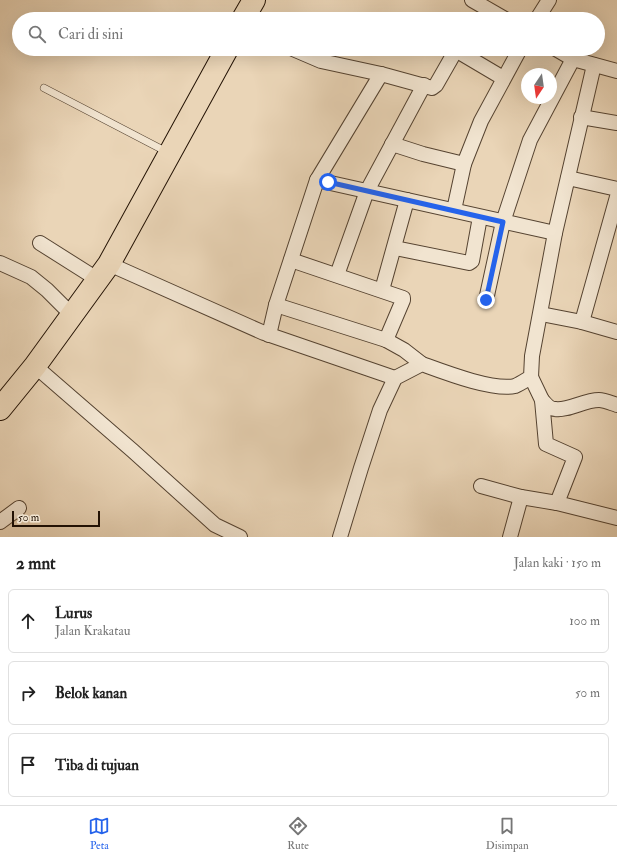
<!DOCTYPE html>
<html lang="id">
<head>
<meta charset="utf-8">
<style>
  body { margin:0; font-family:"IM FELL Double Pica",serif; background:#f2f2f2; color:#222 }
  .compass { position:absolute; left:521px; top:68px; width:36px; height:36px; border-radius:50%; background:#fff; box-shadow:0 4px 16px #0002; rotate:193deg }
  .scale { position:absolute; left:12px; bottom:10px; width:88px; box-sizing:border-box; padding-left:4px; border:2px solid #231204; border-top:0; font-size:11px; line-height:14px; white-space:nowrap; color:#231204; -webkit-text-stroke:3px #f1e4d0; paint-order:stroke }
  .stop { position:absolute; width:12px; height:12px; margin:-9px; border:3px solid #2563eb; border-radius:50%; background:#fff }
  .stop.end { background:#2563eb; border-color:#fff; box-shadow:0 1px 4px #0008 }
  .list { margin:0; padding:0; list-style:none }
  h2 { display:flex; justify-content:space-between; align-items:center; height:52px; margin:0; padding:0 16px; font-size:17px }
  h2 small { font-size:13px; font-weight:400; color:#767676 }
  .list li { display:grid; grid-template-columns:26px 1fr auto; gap:12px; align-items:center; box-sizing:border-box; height:64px; margin:0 8px 8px; padding:0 8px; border:1px solid #e0e0e0; border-radius:6px }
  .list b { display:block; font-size:15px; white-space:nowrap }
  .list p { margin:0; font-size:13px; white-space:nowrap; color:#767676 }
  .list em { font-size:13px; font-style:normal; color:#767676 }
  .icon { flex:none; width:22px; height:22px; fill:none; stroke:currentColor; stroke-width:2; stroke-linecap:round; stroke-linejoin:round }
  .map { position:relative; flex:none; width:617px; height:537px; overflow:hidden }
  .search { position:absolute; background:#fff; box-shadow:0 4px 16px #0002; left:12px; right:12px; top:12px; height:44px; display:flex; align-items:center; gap:10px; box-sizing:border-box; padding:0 14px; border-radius:22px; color:#767676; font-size:15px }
  .sheet { height:268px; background:#fff }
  nav { display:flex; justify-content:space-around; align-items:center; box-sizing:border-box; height:56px; border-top:1px solid #e0e0e0; background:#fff; font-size:11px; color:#767676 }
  nav a { display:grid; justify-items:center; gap:2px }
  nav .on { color:#2563eb }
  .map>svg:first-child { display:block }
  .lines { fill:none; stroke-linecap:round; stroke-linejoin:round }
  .lane-casing { stroke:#554331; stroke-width:8 }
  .street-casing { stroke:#554331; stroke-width:16 }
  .primary-casing { stroke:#231204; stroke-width:24 }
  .lane { stroke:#f1e4d0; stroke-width:7 }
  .street { stroke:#f1e4d0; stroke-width:14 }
  .primary { stroke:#ead5b7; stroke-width:22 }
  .route { stroke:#2563eb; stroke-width:5 }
</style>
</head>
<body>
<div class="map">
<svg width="617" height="537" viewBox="0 0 617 537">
  <rect width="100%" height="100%" fill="#ead5b7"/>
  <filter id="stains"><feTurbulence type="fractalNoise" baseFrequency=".005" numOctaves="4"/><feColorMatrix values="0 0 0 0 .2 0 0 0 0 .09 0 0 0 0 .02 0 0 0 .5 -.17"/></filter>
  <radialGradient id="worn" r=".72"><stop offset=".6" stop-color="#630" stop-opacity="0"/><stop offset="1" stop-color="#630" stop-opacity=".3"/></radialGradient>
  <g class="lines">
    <defs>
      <polyline id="lane" points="44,88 167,152"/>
      <g id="street">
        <polyline points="472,0 505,19"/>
        <polyline points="537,19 549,0"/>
        <polyline points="293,49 321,61 381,74 432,88 436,85 456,50"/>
        <polyline points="454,49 503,78"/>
        <polyline points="556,49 573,59 617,71"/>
        <polyline points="581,117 617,123"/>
        <polyline points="392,144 423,154 464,164"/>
        <polyline points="568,178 617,189"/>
        <polyline points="317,180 555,233"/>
        <polyline points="454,210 464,164 481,121 520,49"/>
        <polyline points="40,243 97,279"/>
        <polyline points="395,248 469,263 472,261 480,217"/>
        <polyline points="291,260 403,298 403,300 386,340"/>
        <polyline points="0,263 31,277 47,290 72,315"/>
        <polyline points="109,264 264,333 395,378"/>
        <polyline points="337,275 367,191 424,85"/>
        <polyline points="382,290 407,200"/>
        <polyline points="486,300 503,222 530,140 573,59"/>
        <polyline points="276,305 386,340 404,350 422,364"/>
        <polyline points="541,314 582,322 617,332"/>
        <polyline points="582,322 617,197"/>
        <polyline points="269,335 276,305 317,180 381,74"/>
        <polyline points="35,366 133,451 215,525 240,537"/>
        <polyline points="531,377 542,400 546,444 575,457 557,503"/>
        <path d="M 542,400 C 546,404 549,409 555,409 C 568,411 584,400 599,400 C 604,400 611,403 617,405"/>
        <polyline points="481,486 521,497 557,503 617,518"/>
        <polyline points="0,522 19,508"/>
        <path d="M 340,537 L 361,468 L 380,410 L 395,378 L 422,364 C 444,372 493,391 515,386 C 520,384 526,380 531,377 L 532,356 L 555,233 L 594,65"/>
        <polyline points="510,537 521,497"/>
      </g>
      <g id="primary">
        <polyline points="243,19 254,0"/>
        <polyline points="0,409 35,366 109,264 227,49"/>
      </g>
    </defs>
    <use href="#lane" class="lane-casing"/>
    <use href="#street" class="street-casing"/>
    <use href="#primary" class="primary-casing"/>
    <use href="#lane" class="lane"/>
    <use href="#street" class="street"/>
    <use href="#primary" class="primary"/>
  </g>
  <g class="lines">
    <polyline class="route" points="328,182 503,222 486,300"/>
  </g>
  <rect width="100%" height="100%" filter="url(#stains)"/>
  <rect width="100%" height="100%" fill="url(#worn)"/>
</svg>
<svg class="compass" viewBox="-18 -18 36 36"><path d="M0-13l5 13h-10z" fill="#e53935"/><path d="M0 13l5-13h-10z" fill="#767676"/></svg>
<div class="scale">50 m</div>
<div class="stop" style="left:328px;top:182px"></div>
<div class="stop end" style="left:486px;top:300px"></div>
<div class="search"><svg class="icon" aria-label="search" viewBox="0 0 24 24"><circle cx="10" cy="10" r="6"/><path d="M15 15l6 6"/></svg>Cari di sini</div>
</div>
<section class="sheet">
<h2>2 mnt<small>Jalan kaki · 150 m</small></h2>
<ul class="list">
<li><svg class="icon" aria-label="ahead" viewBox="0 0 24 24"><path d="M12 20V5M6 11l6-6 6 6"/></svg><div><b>Lurus</b><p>Jalan Krakatau</p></div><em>100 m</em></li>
<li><svg class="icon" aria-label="right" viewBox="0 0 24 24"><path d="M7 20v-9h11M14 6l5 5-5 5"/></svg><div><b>Belok kanan</b></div><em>50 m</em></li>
<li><svg class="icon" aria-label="arrive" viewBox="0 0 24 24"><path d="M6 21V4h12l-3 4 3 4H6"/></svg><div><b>Tiba di tujuan</b></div></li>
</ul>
</section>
<nav>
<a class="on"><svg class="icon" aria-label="map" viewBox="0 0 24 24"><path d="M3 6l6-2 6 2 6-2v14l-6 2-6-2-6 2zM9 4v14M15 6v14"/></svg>Peta</a>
<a><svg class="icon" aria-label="directions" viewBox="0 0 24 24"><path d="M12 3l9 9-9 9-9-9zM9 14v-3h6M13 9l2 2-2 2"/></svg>Rute</a>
<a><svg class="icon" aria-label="saved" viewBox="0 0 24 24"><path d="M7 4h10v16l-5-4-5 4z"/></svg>Disimpan</a>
</nav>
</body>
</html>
